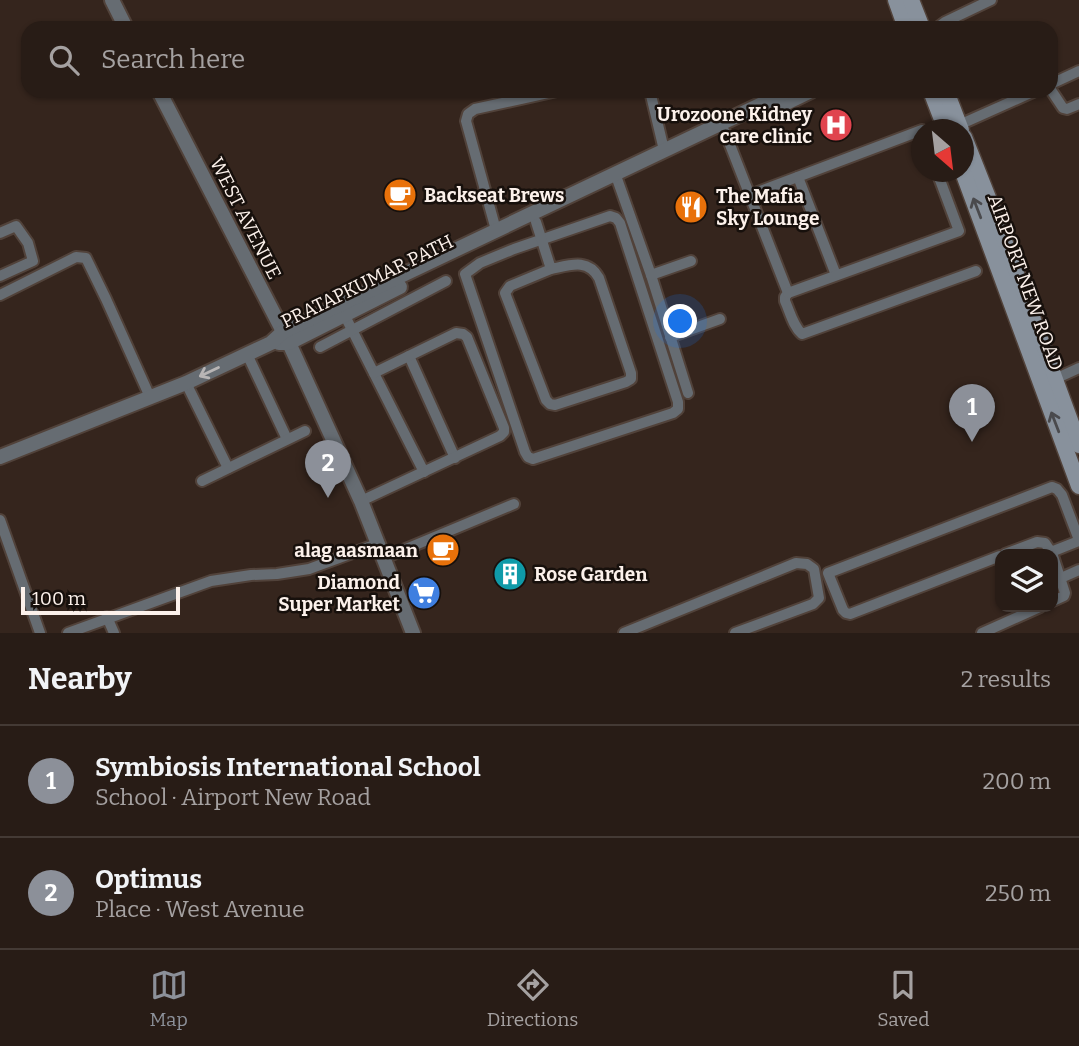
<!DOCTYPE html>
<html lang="en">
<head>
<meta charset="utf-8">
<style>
  body { margin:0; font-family:Bitter,serif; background:#342923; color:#f1f3f6 }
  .controls { position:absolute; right:21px; bottom:21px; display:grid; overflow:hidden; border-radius:14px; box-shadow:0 2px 5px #0004 }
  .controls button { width:63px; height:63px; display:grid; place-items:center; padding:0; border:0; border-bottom:2px solid #443a35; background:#281c16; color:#f1f3f6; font:35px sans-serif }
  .compass { position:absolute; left:911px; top:119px; width:63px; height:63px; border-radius:50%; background:#281c16; box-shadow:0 2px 5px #0004; rotate:152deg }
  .scale { position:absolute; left:21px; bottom:18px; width:159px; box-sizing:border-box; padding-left:7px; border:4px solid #fcf1eb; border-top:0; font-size:19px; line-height:24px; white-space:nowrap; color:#fcf1eb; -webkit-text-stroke:5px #17100c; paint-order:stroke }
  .you { position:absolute; left:681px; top:322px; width:24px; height:24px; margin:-18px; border:5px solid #fff; border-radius:50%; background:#1a73e8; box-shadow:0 0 0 10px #1a73e833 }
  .badge { display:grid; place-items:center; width:46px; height:46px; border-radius:50%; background:#8c9099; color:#fff; font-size:23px; font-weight:700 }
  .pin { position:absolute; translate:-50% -58px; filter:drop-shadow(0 2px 4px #0008) }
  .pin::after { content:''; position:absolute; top:37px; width:24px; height:21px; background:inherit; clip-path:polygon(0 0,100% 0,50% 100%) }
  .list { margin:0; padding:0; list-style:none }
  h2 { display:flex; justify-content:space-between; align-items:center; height:91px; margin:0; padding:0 28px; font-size:30px }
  h2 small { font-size:23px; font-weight:400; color:#a5a1a1 }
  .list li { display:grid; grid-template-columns:46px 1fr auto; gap:21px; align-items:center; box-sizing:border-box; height:112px; padding:0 28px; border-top:2px solid #443a35 }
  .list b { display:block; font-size:26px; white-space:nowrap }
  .list p { margin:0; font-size:23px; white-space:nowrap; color:#a5a1a1 }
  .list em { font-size:23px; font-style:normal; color:#a5a1a1 }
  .icon { flex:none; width:38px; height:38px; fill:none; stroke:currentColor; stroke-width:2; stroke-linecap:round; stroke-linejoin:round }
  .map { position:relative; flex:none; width:1079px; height:633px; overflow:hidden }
  .search { position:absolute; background:#281c16; box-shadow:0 2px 5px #0004; left:21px; right:21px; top:21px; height:77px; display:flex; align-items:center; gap:18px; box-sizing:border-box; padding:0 24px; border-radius:21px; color:#a5a1a1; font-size:26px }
  .sheet { height:315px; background:#281c16 }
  nav { display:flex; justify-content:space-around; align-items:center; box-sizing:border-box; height:98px; border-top:2px solid #443a35; background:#281c16; font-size:19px; color:#a5a1a1 }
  nav a { display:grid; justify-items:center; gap:4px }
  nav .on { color:#8c9099 }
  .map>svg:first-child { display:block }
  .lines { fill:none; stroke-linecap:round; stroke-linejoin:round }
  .minor-casing { stroke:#51423a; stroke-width:14 }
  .tertiary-casing { stroke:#51423a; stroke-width:18 }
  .secondary-casing { stroke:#51423a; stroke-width:19 }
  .minor { stroke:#666c72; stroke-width:10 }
  .tertiary { stroke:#666c72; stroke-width:14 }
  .secondary { stroke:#88919c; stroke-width:16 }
  .oneway { stroke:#4a4a4d }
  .oneway2 { stroke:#b8b5b5 }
  .labels { text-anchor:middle; stroke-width:5; stroke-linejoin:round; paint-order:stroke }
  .poi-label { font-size:19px; font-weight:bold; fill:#fcf1eb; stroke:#17100c; text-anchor:end }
  .street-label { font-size:19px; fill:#fcf1eb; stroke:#17100c }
</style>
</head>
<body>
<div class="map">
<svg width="1079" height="633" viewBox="0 0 1079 633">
  <rect width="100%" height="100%" fill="#35251d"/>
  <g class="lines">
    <defs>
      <g id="minor">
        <polyline points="937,28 945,22 991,0"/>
        <polyline points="1051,84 1079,71"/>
        <polyline points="1051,90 1063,108 1067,109 1079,104"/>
        <polyline points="650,91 664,150"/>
        <polyline points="959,125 1035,91"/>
        <path d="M 725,132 L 788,293 L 785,297 L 785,301 C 790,312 793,326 802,334 L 976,271"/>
        <polyline points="615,173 651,275 688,393"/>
        <polyline points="798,177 836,275"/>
        <polyline points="750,195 922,130"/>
        <polygon points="610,216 616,218 620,223 678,402 678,409 673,413 533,459 528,457 525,452 465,274 480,263 514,249"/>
        <path d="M 536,222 L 551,269 C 570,265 588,258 599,278 L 631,373 L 631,379 L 626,382 L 555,405 L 550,404 L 546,400 L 505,293 L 510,286 L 551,269"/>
        <polyline points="496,230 466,121 468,114 475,109 557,91"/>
        <polyline points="0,233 16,226 28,243 33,261 0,276"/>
        <polyline points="651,275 691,261"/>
        <polyline points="788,293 959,231 937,172"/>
        <polyline points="0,295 76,257 86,258 106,299 150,397"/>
        <polyline points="344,314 424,472"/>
        <polyline points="670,337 720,319"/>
        <polyline points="320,347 446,281"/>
        <polyline points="247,354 287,439"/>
        <polyline points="409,356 455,458"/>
        <polyline points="1055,379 1079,368"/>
        <polyline points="186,383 228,468"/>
        <polyline points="202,481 305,431"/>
        <polyline points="361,501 500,436 504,432 504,428 467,337 463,334 456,333 374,373"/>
        <polyline points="0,520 40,633"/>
        <polyline points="1005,554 1037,542 1045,543 1051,552 1079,541"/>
        <polyline points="1000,556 850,614 846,613 843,610 828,573 1052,487 1057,489 1062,495 1079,540"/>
        <polyline points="1053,556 1065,593 1064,596 1053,601"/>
        <polyline points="384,558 514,504"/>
        <polyline points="1061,578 1079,570"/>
        <polyline points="107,617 114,633"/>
        <polyline points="68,633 211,581 251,575 277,574 309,569 377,544"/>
        <polyline points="624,633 796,563 807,564 814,569 819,598 813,604 735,633"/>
        <polyline points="982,633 1040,607"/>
      </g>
      <g id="tertiary">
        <polyline points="112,0 126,28"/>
        <polyline points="159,91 289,343 361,501 413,633"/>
        <polyline points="778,107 811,91"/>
        <polyline points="279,343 289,343 400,287"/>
        <polyline points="0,457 186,383 271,343 283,332 789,91"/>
      </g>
      <g id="secondary">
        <polyline points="896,0 906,28"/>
        <polyline points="911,0 922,28"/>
        <polyline points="931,91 946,130"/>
        <polyline points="946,91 961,130"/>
        <polyline points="964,137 992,208 1079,445"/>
        <polyline points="963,172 1079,486"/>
      </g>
    </defs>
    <use href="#minor" class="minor-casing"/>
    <use href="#tertiary" class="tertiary-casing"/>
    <use href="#secondary" class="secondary-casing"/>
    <use href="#minor" class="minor"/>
    <use href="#tertiary" class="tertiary"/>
    <use href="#secondary" class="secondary"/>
  </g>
  <defs><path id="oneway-shaft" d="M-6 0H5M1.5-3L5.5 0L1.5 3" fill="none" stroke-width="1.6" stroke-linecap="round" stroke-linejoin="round" transform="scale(1.75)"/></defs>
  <g class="oneway">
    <use href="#oneway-shaft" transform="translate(977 208) rotate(-111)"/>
    <use href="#oneway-shaft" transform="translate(1055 422) rotate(-111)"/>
  </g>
  <use class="oneway2" href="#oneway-shaft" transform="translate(209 372) rotate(155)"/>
  <defs>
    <symbol id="hospital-disc" viewBox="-11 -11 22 22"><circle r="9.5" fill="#e0444e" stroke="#17100c"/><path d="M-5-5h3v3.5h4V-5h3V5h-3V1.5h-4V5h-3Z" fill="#fff"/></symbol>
    <symbol id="cafe-disc" viewBox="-11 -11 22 22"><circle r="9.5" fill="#e8710a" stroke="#17100c"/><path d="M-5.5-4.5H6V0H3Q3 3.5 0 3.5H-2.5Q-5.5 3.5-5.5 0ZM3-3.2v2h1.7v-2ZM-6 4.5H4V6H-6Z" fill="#fff"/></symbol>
    <symbol id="restaurant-disc" viewBox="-11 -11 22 22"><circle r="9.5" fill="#e8710a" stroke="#17100c"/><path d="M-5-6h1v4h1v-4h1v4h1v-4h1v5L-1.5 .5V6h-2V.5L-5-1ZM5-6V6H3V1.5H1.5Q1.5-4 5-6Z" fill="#fff"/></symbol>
    <symbol id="building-disc" viewBox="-11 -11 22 22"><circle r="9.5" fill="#0f9aa8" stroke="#17100c"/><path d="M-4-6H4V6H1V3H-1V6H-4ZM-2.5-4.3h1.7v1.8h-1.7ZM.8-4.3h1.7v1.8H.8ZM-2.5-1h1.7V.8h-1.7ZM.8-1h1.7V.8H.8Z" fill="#fff"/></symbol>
    <symbol id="supermarket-disc" viewBox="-11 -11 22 22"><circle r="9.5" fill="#3f7fe0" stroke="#17100c"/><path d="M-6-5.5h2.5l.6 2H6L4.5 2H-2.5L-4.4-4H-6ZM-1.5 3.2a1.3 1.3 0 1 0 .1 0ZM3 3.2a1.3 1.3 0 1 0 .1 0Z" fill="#fff"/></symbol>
  </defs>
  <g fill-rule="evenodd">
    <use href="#hospital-disc" x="817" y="106" width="38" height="38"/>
    <use href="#cafe-disc" x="381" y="176" width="38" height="38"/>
    <use href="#restaurant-disc" x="672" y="188" width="38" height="38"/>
    <use href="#cafe-disc" x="424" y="531" width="38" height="38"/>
    <use href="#building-disc" x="491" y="555" width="38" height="38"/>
    <use href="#supermarket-disc" x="405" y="574" width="38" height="38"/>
  </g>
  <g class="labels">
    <g class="poi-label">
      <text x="812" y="121">Urozoone Kidney<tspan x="812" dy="22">care clinic</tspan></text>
      <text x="424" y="202" text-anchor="start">Backseat Brews</text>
      <text x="716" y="203" text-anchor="start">The Mafia<tspan x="716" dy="22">Sky Lounge</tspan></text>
      <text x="418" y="557">alag aasmaan</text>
      <text x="534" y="581" text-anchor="start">Rose Garden</text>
      <text x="400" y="589">Diamond<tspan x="400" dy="22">Super Market</tspan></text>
    </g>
    <g class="street-label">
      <text transform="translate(246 218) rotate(63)" y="7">WEST AVENUE</text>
      <text transform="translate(367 281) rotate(-26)" y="7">PRATAPKUMAR PATH</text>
      <text transform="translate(1026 282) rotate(70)" y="7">AIRPORT NEW ROAD</text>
    </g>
  </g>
</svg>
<div class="controls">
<button><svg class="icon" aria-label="layers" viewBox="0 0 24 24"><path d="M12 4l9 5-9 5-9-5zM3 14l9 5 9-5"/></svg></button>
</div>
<svg class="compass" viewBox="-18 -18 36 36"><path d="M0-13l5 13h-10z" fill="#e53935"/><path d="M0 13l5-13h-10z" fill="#a5a1a1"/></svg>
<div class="scale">100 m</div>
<div class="you"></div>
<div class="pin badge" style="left:972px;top:442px">1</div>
<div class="pin badge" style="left:328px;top:498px">2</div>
<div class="search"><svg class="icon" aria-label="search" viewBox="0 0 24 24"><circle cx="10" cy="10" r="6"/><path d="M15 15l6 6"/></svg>Search here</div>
</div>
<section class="sheet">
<h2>Nearby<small>2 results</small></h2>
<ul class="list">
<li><span class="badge">1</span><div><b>Symbiosis International School</b><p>School · Airport New Road</p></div><em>200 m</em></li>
<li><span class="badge">2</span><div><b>Optimus</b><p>Place · West Avenue</p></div><em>250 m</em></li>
</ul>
</section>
<nav>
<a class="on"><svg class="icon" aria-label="map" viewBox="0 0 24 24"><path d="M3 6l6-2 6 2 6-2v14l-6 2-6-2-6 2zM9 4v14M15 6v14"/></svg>Map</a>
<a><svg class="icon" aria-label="directions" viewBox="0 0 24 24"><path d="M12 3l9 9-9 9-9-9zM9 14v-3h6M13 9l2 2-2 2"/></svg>Directions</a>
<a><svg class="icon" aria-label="saved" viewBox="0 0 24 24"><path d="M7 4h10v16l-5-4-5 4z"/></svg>Saved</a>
</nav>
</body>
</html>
